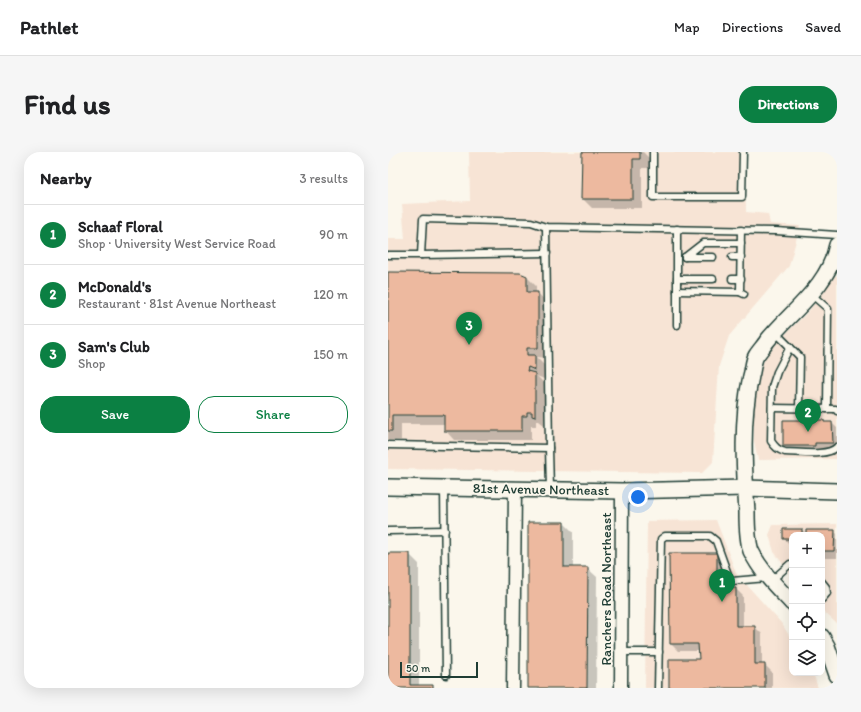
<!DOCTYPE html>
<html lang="en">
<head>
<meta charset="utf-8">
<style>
  body { margin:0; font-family:Itim,sans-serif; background:#f6f6f6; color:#202124 }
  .controls { position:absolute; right:12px; bottom:12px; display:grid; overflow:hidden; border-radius:8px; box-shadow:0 4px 16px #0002 }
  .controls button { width:36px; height:36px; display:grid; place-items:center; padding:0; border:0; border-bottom:1px solid #e0e0e0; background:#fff; color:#202124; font:20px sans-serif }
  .scale { position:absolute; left:12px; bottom:10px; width:78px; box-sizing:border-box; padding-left:4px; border:2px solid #1f3d34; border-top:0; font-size:11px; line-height:14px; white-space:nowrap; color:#1f3d34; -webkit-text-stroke:3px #fbf7ec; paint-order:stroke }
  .you { position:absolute; left:250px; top:345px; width:14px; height:14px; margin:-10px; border:3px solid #fff; border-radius:50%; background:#1a73e8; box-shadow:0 0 0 6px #1a73e833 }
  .badge { display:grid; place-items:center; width:26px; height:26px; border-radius:50%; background:#0b8043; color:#fff; font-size:13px; font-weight:700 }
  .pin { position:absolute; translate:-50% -33px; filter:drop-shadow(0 1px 2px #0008) }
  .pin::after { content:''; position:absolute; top:21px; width:14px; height:12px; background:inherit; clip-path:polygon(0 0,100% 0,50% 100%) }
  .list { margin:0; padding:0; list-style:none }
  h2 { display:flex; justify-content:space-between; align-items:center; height:52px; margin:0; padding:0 16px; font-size:17px }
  h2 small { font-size:13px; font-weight:400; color:#757577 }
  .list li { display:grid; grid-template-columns:26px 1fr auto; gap:12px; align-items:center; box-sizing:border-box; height:60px; padding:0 16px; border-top:1px solid #e0e0e0 }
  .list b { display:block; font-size:15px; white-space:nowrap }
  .list p { margin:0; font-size:13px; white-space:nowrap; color:#757577 }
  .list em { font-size:13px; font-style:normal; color:#757577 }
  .actions { display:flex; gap:8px; padding:12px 16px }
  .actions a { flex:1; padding:9px 0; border:1px solid #0b8043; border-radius:16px; text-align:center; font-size:14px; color:#0b8043 }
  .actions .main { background:#0b8043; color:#fff }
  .icon { flex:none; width:22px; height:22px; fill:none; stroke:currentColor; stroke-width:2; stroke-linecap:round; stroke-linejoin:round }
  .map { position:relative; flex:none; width:449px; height:536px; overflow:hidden; border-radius:16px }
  header { display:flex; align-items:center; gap:24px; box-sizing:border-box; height:56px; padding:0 20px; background:#fff; border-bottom:1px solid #e0e0e0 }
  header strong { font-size:19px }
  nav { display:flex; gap:22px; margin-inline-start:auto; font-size:14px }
  .intro { display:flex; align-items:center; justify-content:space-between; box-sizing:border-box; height:96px; padding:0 24px }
  h1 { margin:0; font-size:28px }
  .button { padding:10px 18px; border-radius:16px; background:#0b8043; color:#fff; font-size:14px; font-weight:700 }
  main { display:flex; gap:24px; padding:0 24px }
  aside { flex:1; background:#fff; border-radius:16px; box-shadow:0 4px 16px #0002 }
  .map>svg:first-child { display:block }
  .built { fill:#f7e4d5 }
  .shadow { fill:#0003 }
  .building { fill:#edb99f; stroke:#1f3d34 }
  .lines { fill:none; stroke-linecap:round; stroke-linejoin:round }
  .service-casing { stroke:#1f3d34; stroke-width:9 }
  .minor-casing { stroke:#1f3d34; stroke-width:15 }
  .tertiary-casing { stroke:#1f3d34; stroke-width:18 }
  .service { stroke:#fbf7ec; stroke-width:6 }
  .minor { stroke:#fbf7ec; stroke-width:12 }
  .tertiary { stroke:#fbf7ec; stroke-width:15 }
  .labels { text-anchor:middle; stroke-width:3.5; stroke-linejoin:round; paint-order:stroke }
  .street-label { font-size:14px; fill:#1f3d34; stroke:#fbf7ec }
</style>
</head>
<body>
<header>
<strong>Pathlet</strong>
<nav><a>Map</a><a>Directions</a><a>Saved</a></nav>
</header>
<div class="intro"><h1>Find us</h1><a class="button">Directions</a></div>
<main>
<aside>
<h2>Nearby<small>3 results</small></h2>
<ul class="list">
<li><span class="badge">1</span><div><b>Schaaf Floral</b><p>Shop · University West Service Road</p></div><em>90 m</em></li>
<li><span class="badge">2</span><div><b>McDonald's</b><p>Restaurant · 81st Avenue Northeast</p></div><em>120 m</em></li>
<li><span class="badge">3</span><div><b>Sam's Club</b><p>Shop</p></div><em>150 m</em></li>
</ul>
<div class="actions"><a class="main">Save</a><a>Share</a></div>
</aside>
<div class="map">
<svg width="449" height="536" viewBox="0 0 449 536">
  <rect width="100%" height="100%" fill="#fbf7ec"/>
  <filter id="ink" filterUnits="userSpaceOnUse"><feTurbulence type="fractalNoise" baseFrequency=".025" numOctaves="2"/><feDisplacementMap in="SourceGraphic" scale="8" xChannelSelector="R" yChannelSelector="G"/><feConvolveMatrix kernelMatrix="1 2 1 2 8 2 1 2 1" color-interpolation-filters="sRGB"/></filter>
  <g filter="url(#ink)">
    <g class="built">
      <polygon points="81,0 357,0 358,60 380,62 382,72 412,74 401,114 341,184 331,214 325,310 314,321 0,317 0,87 17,87 14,52 82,49"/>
      <polygon points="447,124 449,124 449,307 370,308 366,289 366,244 371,219 382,197 420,160"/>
      <polygon points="328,368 348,421 394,472 404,488 404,521 425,521 430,536 257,536 259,369"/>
      <polygon points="449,372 449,472 434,458 434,383 404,383 404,424 386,400 381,383 385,373"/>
    </g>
    <g class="shadow">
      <polygon points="195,0 255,0 261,6 261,16 254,16 254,56 204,56 194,46"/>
      <polygon points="0,121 139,125 148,134 148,141 150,141 159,151 159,206 148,205 156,213 156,227 149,224 156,231 156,273 151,269 148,269 148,274 143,274 143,288 66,288 57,278 57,272 13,272 13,288 0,288"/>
      <polygon points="436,269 438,271 444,271 449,276 449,298 403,301 396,294"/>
      <polygon points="176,371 185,380 185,416 199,416 209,425 208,536 141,536"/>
      <polygon points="414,378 419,383 446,379 449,382 449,406 434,406 434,383 404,383 404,394 396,387"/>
      <polygon points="0,402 21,402 31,412 31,534 45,534 46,536 0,536"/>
      <polygon points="328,402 335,409 336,437 348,437 355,444 355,475 367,475 374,482 374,513 377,513 384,520 384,536 282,536 312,508 312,499 290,499 283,492"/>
    </g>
    <g class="building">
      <polygon points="194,0 252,0 252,7 245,7 245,47 193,47"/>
      <polygon points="0,120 132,121 139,124 139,140 150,140 150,196 139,196 139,203 147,203 147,218 140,215 139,219 147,221 147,265 144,264 144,260 139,260 139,264 134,264 134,279 56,279 56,263 4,263 4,279 0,279"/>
      <polygon points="395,268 436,268 436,270 444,270 445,291 427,291 427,294 395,294"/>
      <polygon points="140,370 176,370 176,415 200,415 199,536 140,536"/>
      <polygon points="395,377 414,377 414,383 404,383 404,387 395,387"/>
      <polygon points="418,378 447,378 446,399 434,399 434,383 418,383"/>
      <polygon points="0,401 22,401 22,533 45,533 45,536 0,536"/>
      <polygon points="281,401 329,401 329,436 348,436 348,474 367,474 367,512 377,512 377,536 281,536 281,507 311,507 310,492 282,492"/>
    </g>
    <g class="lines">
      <defs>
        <g id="service">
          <polyline points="265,0 265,45 354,45 355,0"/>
          <polyline points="158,75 161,296"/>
          <polyline points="289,77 289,173"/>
          <polyline points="353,78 352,140 356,142"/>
          <polyline points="0,103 33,103 35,67 143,70 158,75 388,79 449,83"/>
          <polyline points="33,103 159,101"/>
          <polyline points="297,105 315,91 353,91"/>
          <polyline points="297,105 325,105"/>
          <polyline points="344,105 353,105"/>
          <polyline points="289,127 325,127"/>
          <polyline points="344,127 353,127"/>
          <polyline points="289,139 352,140"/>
          <polyline points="423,142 440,157 439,257"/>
          <polyline points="387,180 412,205 411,256"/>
          <path d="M 402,195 L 389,220 L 384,235 L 383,289 C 387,295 390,298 397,300 C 411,300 439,305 449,295"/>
          <polyline points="384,256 448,257 449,259"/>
          <polyline points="0,293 161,296 162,337"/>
          <polyline points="56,336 58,523"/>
          <polyline points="0,379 57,378"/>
          <polyline points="383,429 402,412 404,412"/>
          <polyline points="434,430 438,435 439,441 434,447"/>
          <polyline points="233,500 271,500"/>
          <polyline points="270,536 273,387 277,384 322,384 328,389 342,428 344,429 379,426"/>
        </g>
        <g id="minor">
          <polyline points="125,536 127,337"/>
          <polyline points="233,536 234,339"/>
        </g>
        <g id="tertiary">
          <polyline points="0,335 234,339 357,336 449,339"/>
          <path d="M 404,451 C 388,434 373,420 363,399 C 359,387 359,372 359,360 C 356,315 353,268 363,224 C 365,218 365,209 368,204 C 371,199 376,194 379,189 C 404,158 441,134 449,93"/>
          <polyline points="434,485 439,494 449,523"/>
        </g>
      </defs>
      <use href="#service" class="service-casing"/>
      <use href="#minor" class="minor-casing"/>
      <use href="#tertiary" class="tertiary-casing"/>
      <use href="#service" class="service"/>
      <use href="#minor" class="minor"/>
      <use href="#tertiary" class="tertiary"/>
    </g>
  </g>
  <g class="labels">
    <g class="street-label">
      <text transform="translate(153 337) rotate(1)" y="5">81st Avenue Northeast</text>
      <text transform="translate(218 437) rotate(-90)" y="5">Ranchers Road Northeast</text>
    </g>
  </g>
</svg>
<div class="controls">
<button>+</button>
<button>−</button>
<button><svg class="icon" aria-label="locate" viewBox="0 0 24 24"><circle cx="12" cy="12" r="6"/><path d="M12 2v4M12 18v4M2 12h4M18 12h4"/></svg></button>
<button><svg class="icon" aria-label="layers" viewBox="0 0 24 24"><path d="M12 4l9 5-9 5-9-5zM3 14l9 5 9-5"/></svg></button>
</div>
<div class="scale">50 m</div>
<div class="you"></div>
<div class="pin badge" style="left:334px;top:450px">1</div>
<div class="pin badge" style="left:420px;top:280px">2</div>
<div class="pin badge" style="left:81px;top:193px">3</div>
</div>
</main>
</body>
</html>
